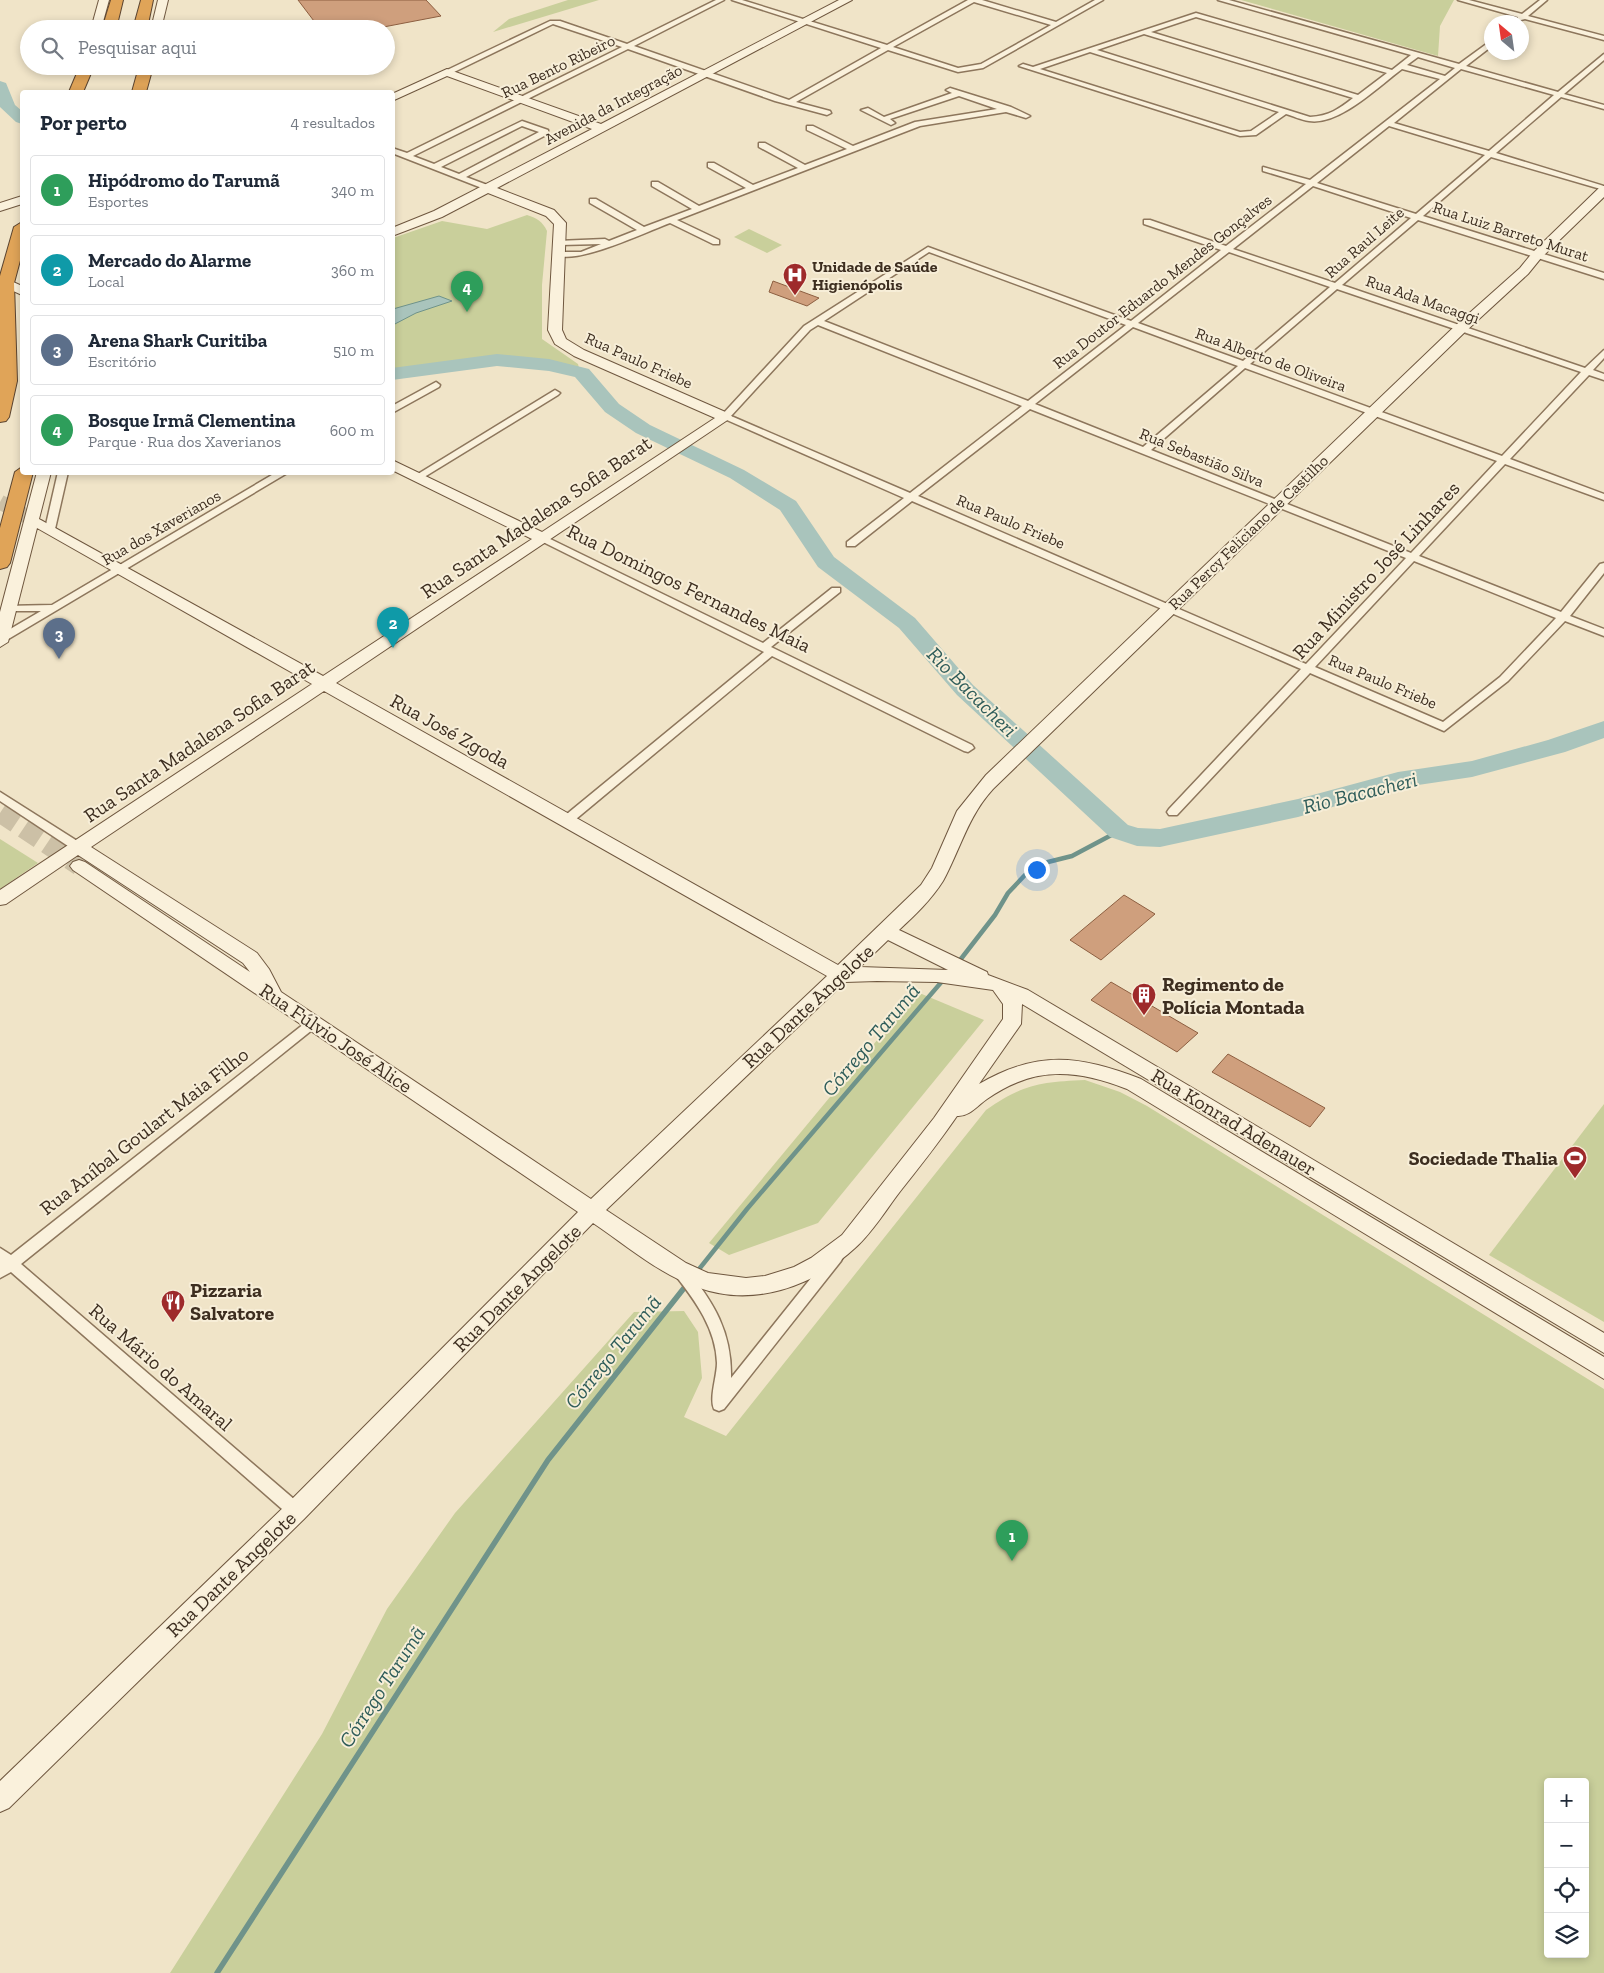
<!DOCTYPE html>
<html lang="pt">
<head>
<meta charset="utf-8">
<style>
  body { margin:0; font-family:"Zilla Slab",serif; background:#f2f2f3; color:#1f2937 }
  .controls { position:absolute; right:15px; bottom:15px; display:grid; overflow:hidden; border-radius:5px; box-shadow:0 2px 8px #0003 }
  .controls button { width:45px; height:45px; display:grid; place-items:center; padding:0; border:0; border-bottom:1px solid #e0e1e3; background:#fff; color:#1f2937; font:25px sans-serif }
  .compass { position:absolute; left:1484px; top:15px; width:45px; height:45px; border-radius:50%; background:#fff; box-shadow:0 2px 8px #0003; rotate:331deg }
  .you { position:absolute; left:1036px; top:869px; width:18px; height:18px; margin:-12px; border:4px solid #fff; border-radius:50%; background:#1a73e8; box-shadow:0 0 0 8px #1a73e833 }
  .badge { display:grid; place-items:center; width:32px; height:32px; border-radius:50%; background:#9e2a2b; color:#fff; font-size:16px; font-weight:700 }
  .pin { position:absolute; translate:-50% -41px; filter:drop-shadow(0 1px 2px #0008) }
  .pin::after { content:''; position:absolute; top:26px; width:18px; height:15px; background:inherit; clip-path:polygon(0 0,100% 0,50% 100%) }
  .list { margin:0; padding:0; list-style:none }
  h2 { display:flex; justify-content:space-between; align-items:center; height:65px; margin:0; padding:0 20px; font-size:21px }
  h2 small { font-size:16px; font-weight:400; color:#747a83 }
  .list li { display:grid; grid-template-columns:32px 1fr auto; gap:15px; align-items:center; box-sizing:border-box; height:70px; margin:0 10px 10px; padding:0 10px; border:1px solid #e0e1e3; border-radius:5px }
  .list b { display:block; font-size:19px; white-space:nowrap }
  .list p { margin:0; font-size:16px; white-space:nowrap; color:#747a83 }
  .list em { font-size:16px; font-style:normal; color:#747a83 }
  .icon { flex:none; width:28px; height:28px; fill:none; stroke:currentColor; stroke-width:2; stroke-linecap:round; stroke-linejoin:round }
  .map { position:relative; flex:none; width:1604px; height:1973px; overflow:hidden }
  .search { position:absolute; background:#fff; box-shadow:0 2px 8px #0003; left:20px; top:20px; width:375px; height:55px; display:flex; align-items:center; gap:12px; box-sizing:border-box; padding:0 18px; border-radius:28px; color:#747a83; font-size:19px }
  .panel { position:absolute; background:#fff; box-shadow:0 2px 8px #0003; left:20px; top:90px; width:375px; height:385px; border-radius:5px }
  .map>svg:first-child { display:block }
  .green { fill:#c9cf9b; fill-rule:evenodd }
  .water { fill:#a9c4bc; stroke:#6f938a }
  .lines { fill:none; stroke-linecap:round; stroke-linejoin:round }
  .stream-far1 { stroke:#6f938a; stroke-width:4.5 }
  .stream { stroke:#6f938a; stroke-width:5.5 }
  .river { fill:#a9c4bc; fill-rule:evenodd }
  .building { fill:#cf9f7d; stroke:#8d5f41 }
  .secondary-tunnel-far1 { stroke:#ccc0a6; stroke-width:15; stroke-dasharray:15 8; stroke-linecap:butt }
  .secondary-tunnel { stroke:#ccc0a6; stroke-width:19; stroke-dasharray:19 9; stroke-linecap:butt }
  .street-casing { stroke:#8d765c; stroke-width:3 }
  .secondary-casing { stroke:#6f573f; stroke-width:2 }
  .highway-casing { stroke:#5b4430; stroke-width:2 }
  .street { fill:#faf1dc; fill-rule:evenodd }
  .secondary { fill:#faf1dc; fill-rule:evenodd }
  .highway { fill:#e0a458; fill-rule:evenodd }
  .labels { text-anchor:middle; stroke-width:4; stroke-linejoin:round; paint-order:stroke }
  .far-street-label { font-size:16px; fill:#3d2e20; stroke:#f7eed8 }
  .far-poi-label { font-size:16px; font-weight:bold; fill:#3d2e20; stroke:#f7eed8; text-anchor:start }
  .street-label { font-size:20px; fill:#3d2e20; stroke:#f7eed8 }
  .poi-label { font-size:20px; font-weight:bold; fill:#3d2e20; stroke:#f7eed8; text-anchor:start }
  .water-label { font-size:21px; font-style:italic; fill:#2f5d5a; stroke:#f7eed8 }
</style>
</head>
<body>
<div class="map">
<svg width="1604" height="1973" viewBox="0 0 1604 1973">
  <rect width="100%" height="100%" fill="#f0e4c8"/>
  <g class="green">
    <polygon points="568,0 599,0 493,32 509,19"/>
    <polygon points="1241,0 1454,0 1440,26 1438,56"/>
    <path d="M 527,215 C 537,218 543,222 547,231 L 542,285 L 542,339 L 578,364 L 579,368 L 577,372 L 550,364 L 497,360 L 393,370 L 393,238 L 442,221 L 487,229 Z"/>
    <polygon points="749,229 782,245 767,253 734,237"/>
    <polygon points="0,839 38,863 0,889"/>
    <polygon points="917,992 984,1020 818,1223 729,1255 709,1243"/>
    <path d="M 1085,1080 L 1120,1092 L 1147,1106 L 1604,1389 L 1604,1973 L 170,1973 L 322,1734 L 387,1609 L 455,1513 L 634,1312 L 684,1311 L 698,1332 L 702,1378 L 684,1417 L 726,1436 L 986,1110 C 1023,1084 1041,1082 1085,1080 ZM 1548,1782 L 1585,1782 L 1585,1954 L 1548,1954 Z"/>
    <polygon points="1604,1104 1604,1322 1489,1255"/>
  </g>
  <polygon class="water" points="439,296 452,301 416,313 393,325 393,309"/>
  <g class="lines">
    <g class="stream-far1">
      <polyline points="957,964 995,915 1008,893 1025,875 1048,862 1072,856 1119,831"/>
      <polyline points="696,1273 747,1209 944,979"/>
    </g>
    <polyline class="stream" points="217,1973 548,1460 688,1283"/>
    <g class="river">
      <polygon points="0,81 6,83 15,105 22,111 22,124 16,122 0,107"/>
      <polygon points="497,354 549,359 589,369 619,404 650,425 744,470 796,501 834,557 915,618 973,685 1128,825 1138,828 1160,829 1298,799 1398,772 1472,761 1548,740 1604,721 1604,738 1565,752 1472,777 1398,788 1298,817 1160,847 1137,846 1110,837 957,695 899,628 818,567 780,510 730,478 636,433 605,412 575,377 549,371 497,366 392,380 392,368"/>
    </g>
  </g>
  <g class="building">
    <polygon points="298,0 426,0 441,16 373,29 344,29 338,21 317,25"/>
    <polygon points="773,281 819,298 807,306 769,292"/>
    <polygon points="1124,895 1155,914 1101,960 1070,940"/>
    <polygon points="1111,982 1198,1033 1177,1052 1091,1000"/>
    <polygon points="1228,1054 1325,1108 1310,1127 1212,1072"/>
  </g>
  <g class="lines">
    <polyline class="secondary-tunnel-far1" points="0,502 39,523"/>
    <polyline class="secondary-tunnel" points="0,813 79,866"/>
    <defs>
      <g id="street">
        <path d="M 716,0 L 724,0 L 634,46 L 789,100 L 881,48 L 732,0 L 742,0 L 887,45 L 968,0 L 982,0 L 1056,22 L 1095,0 L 1103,0 L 983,68 L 958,72 L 888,50 L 796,102 L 830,111 L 831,113 L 827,115 L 775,101 L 628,49 L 413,156 L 434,164 L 522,121 L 548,130 L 548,134 L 466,177 L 490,186 L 491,188 L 487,190 L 392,153 L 392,148 L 407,153 L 622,47 L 553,24 L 450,74 L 443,72 L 550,21 L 560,21 L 627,44 ZM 974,2 L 1051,25 L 981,64 L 958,68 L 893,47 ZM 522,126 L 539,132 L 459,174 L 441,167 Z"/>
        <path d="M 1218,0 L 1229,0 L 1459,64 L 1492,40 L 1492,46 L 1466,66 L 1558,92 L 1604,54 L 1604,60 L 1564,94 L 1604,105 L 1604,109 L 1561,97 L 1496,153 L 1604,186 L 1604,190 L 1491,157 L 1423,216 L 1604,273 L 1604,279 L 1418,220 L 1342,285 L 1585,368 L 1604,350 L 1604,358 L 1593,370 L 1604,374 L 1604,380 L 1589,375 L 1510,459 L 1604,494 L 1604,500 L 1505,464 L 1419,556 L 1561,612 L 1600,564 L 1604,563 L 1604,573 L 1570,616 L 1604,629 L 1604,636 L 1565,621 L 1508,681 L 1444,731 L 1310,673 L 1177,815 L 1169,815 L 1167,812 L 1169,809 L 1301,669 L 912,501 L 855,546 L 847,546 L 847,542 L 904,498 L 720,417 L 804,326 L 928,247 L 1131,321 L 1221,250 L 1144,224 L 1144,220 L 1150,220 L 1226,246 L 1306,184 L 1263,171 L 1263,167 L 1310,180 L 1440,79 L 1402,69 C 1379,86 1339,126 1309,121 C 1301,120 1293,116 1286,114 L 1256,135 L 1240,136 L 1019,66 L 1023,64 L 1033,67 L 1196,13 L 1392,70 L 1411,55 ZM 1196,17 L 1387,73 L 1358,95 L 1151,32 ZM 1144,34 L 1353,98 C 1339,109 1329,116 1310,117 L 1097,50 ZM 1090,52 L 1279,112 L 1251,131 L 1240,132 L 1040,69 ZM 1418,57 L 1455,68 L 1445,76 L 1407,65 ZM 1461,69 L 1554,95 L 1489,151 L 1394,123 ZM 1389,126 L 1485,155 L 1416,214 L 1317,183 ZM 1313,186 L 1411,218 L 1335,283 L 1233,249 ZM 929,252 L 1126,325 L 1028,401 L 824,321 ZM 1229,252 L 1330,287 L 1243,361 L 1138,323 ZM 1337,289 L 1581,372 L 1502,456 L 1250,364 ZM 818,325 L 1022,406 L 910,493 L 731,416 L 810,330 ZM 1133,327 L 1238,366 L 1143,447 L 1035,404 ZM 1245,368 L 1497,461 L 1411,553 L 1151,450 ZM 1030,409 L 1406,558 L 1306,664 L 918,496 ZM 1414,561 L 1556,618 L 1500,677 L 1443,722 L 1315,667 Z"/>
        <polygon points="1458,0 1469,0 1522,14 1540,0 1547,0 1528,16 1604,36 1604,40 1525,19 1517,21 1518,17"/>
        <path d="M 950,88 L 1011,107 L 1030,116 L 1026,118 L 1006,112 L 920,126 L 677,220 L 719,240 L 719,244 L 713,244 L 670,223 C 648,231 573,267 555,254 L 559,252 L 581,252 L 601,244 L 560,245 L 557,245 L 557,241 L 605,239 L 609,241 L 637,230 L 590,203 L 590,199 L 596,199 L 644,227 L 692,209 L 652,186 L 652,182 L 658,182 L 699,206 L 746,188 L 708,167 L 708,163 L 714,163 L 753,185 L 798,168 L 759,147 L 759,143 L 765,143 L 805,165 L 847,149 L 807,130 L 807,126 L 813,126 L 853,146 L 915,122 L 997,109 L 959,96 L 890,119 L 895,123 L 891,125 L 861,110 L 868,108 L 884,117 L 952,93 L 946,90 Z"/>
        <polygon points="436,382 440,385 439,387 392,413 392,406"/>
        <polygon points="555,390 560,393 558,395 421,479 418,480 413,477"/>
        <polygon points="58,472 68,472 55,529 50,532 45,529"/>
        <polygon points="277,472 289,472 5,641 0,642 0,635 41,611 8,611 4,610 4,606 52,605"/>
        <polygon points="542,535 763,643 832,588 840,588 840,592 771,647 972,745 974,748 968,752 964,751 772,656 570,824 562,824 560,821 562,818 764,652 539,540 537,538"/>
        <polygon points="0,792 82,844 84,847 82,850 74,850 0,801"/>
        <polygon points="313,1018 317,1020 319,1023 317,1026 21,1264 302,1506 304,1511 302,1516 296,1518 290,1516 11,1272 0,1278 0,1248 11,1255 309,1020"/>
        <path d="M 836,1251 L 841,1253 L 843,1257 L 841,1261 L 724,1409 L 719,1411 L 714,1409 C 709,1398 717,1376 717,1363 C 716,1329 696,1302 676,1276 L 674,1272 L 676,1268 L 681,1266 L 686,1268 C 714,1303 732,1332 731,1378 L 831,1253 Z"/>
      </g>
      <g id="secondary">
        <polygon points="99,0 109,0 101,29 91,29"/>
        <polygon points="158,0 168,0 161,29 151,29"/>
        <path d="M 839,0 L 852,0 L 497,188 L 554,210 L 566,223 L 562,330 L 566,339 L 584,350 L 730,414 L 732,417 L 336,683 L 838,965 L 921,885 L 932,868 L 957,811 L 986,775 L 1456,325 L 1520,268 L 1533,252 L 1600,187 L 1604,186 L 1604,197 L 1541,258 L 1528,274 L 1466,331 L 993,789 C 968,816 960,850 943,881 C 931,900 915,915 899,930 L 987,972 L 988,975 L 1028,990 L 1604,1333 L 1604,1353 L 1022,1004 L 1021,1024 L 979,1084 C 1037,1050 1080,1055 1141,1079 L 1604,1357 L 1604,1379 L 1127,1089 C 1076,1069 1034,1066 987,1099 C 978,1105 969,1117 957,1116 C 940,1141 921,1165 902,1189 C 887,1208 873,1232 855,1248 C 813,1287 752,1308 697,1287 C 659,1274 626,1245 593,1223 L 304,1519 L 9,1808 L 0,1812 L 0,1781 L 288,1503 L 578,1212 L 73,870 L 70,866 L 73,862 L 79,860 L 85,862 L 250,972 L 243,963 L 78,855 L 6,904 L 0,905 L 0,890 L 312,684 L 37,528 L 8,642 L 0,647 L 0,612 L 37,472 L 51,472 L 39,519 L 323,676 L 532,539 L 392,470 L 392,460 L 542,532 L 715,418 L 574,356 L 555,344 L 548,330 L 554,224 L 546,216 L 488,193 L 442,217 L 392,236 L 392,228 L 434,211 L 592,129 L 447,76 L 392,101 L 392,94 L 447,69 L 601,124 ZM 324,691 L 827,976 L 591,1199 L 281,992 L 269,969 L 257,953 L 91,847 ZM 888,940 L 948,970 L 860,967 ZM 877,981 L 937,982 L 993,990 L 1003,1004 L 1003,1019 L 934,1118 L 842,1235 L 811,1258 L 794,1267 L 765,1276 L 746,1278 L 708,1273 L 686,1263 L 606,1210 L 845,982 Z"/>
        <polygon points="22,196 22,204 0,211 0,203"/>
        <polygon points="0,276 22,286 22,295 0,285"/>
      </g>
      <g id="highway">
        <polygon points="111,0 123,0 116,29 102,29"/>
        <polygon points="141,0 153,0 147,29 133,29"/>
        <polygon points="80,66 94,66 83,92 69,92"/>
        <polygon points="136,66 150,66 151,74 146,92 132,92 137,74"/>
        <polygon points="22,222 22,253 14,283 17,381 9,417 6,421 0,422 0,276 14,227"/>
        <polygon points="22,467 22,472 33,472 10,563 7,567 0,569 0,528 15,472"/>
      </g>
    </defs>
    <use href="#street" class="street-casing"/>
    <use href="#secondary" class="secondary-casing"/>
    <use href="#highway" class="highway-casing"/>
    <use href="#street" class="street"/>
    <use href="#secondary" class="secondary"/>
    <use href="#highway" class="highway"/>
  </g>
  <defs>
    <symbol id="hospital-pin" viewBox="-11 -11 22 30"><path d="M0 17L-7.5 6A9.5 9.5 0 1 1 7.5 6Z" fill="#9e2a2b" stroke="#f7eed8"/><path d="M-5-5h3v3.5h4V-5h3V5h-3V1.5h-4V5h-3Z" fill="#fff"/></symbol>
    <symbol id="building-pin" viewBox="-11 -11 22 30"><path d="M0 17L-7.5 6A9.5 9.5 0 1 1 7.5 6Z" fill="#9e2a2b" stroke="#f7eed8"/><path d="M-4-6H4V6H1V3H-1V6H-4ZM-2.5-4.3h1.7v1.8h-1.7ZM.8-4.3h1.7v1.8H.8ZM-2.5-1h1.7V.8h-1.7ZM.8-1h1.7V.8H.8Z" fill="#fff"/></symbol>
    <symbol id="stadium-pin" viewBox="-11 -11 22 30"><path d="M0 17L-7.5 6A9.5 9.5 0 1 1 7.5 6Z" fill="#9e2a2b" stroke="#f7eed8"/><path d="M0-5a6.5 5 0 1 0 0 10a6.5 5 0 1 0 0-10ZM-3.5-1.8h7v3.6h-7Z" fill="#fff"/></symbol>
    <symbol id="restaurant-pin" viewBox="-11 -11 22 30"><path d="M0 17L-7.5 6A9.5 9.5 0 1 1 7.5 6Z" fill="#9e2a2b" stroke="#f7eed8"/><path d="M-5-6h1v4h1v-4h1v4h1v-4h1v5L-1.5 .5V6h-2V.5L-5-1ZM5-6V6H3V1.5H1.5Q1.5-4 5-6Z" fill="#fff"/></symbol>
  </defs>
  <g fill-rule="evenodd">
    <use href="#hospital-pin" x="781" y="261" width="28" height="38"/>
    <use href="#building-pin" x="1130" y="981" width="28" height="38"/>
    <use href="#stadium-pin" x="1561" y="1144" width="28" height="38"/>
    <use href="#restaurant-pin" x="159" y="1288" width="28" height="38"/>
  </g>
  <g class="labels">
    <g class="far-street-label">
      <text transform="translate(558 66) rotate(-26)" y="6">Rua Bento Ribeiro</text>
      <text transform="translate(613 104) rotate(-28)" y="6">Avenida da Integração</text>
      <text transform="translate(1511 231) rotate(18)" y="6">Rua Luiz Barreto Murat</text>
      <text transform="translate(1364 242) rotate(-41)" y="6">Rua Raul Leite</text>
      <text transform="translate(1162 281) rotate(-38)" y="6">Rua Doutor Eduardo Mendes Gonçalves</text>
      <text transform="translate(1423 299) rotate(19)" y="6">Rua Ada Macaggi</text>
      <text transform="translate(1271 359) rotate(20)" y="6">Rua Alberto de Oliveira</text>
      <text transform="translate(639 360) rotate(24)" y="6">Rua Paulo Friebe</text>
      <text transform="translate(1202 457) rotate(22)" y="6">Rua Sebastião Silva</text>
      <text transform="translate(1011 521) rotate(23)" y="6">Rua Paulo Friebe</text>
      <text transform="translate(161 527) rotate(-30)" y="6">Rua dos Xaverianos</text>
      <text transform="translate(1248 532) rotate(-44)" y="6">Rua Percy Feliciano de Castilho</text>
      <text transform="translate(1383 681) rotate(23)" y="6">Rua Paulo Friebe</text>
    </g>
    <g class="far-poi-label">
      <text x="812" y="272">Unidade de Saúde<tspan x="812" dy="18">Higienópolis</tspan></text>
    </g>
    <g class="street-label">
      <text transform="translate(536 517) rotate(-34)" y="7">Rua Santa Madalena Sofia Barat</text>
      <text transform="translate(1376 570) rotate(-47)" y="7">Rua Ministro José Linhares</text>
      <text transform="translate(689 588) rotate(26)" y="7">Rua Domingos Fernandes Maia</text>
      <text transform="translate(450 731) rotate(29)" y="7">Rua José Zgoda</text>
      <text transform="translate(199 741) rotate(-34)" y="7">Rua Santa Madalena Sofia Barat</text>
      <text transform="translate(808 1006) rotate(-43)" y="7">Rua Dante Angelote</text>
      <text transform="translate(336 1038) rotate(34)" y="7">Rua Fúlvio José Alice</text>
      <text transform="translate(1234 1122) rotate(31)" y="7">Rua Konrad Adenauer</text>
      <text transform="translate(144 1131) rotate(-38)" y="7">Rua Aníbal Goulart Maia Filho</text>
      <text transform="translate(517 1288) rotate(-45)" y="7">Rua Dante Angelote</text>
      <text transform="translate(161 1367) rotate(41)" y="7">Rua Mário do Amaral</text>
      <text transform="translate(231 1574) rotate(-44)" y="7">Rua Dante Angelote</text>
    </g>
    <g class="poi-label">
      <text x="1162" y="991">Regimento de<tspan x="1162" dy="23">Polícia Montada</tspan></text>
      <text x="1558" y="1165" text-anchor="end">Sociedade Thalia</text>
      <text x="190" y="1297">Pizzaria<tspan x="190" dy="23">Salvatore</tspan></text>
    </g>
    <g class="water-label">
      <text transform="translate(972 692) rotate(45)" y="7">Rio Bacacheri</text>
      <text transform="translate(1360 793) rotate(-14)" y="7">Rio Bacacheri</text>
      <text transform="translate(871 1040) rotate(-50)" y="7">Córrego Tarumã</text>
      <text transform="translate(613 1352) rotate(-51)" y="7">Córrego Tarumã</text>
      <text transform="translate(382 1687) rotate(-57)" y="7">Córrego Tarumã</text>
    </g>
  </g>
</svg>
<div class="controls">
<button>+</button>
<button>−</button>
<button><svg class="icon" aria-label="locate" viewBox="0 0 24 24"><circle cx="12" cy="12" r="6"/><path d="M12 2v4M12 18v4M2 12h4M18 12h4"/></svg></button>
<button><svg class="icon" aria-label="layers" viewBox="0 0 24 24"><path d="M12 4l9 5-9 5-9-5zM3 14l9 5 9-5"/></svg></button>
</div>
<svg class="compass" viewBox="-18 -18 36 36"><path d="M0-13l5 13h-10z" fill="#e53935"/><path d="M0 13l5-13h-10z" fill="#747a83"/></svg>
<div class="you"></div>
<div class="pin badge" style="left:1012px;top:1561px;background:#2e9e5b">1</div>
<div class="pin badge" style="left:393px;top:648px;background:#0f9aa8">2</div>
<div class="pin badge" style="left:59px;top:659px;background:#5c6f8a">3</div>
<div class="pin badge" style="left:467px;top:312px;background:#2e9e5b">4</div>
<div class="search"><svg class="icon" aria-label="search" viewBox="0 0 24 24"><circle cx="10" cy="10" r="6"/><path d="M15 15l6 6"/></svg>Pesquisar aqui</div>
<section class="panel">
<h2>Por perto<small>4 resultados</small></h2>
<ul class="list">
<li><span class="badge" style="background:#2e9e5b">1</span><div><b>Hipódromo do Tarumã</b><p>Esportes</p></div><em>340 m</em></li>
<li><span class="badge" style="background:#0f9aa8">2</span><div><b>Mercado do Alarme</b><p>Local</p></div><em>360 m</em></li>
<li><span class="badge" style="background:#5c6f8a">3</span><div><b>Arena Shark Curitiba</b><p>Escritório</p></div><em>510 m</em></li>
<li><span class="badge" style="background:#2e9e5b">4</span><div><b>Bosque Irmã Clementina</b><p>Parque · Rua dos Xaverianos</p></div><em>600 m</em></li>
</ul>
</section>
</div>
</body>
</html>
